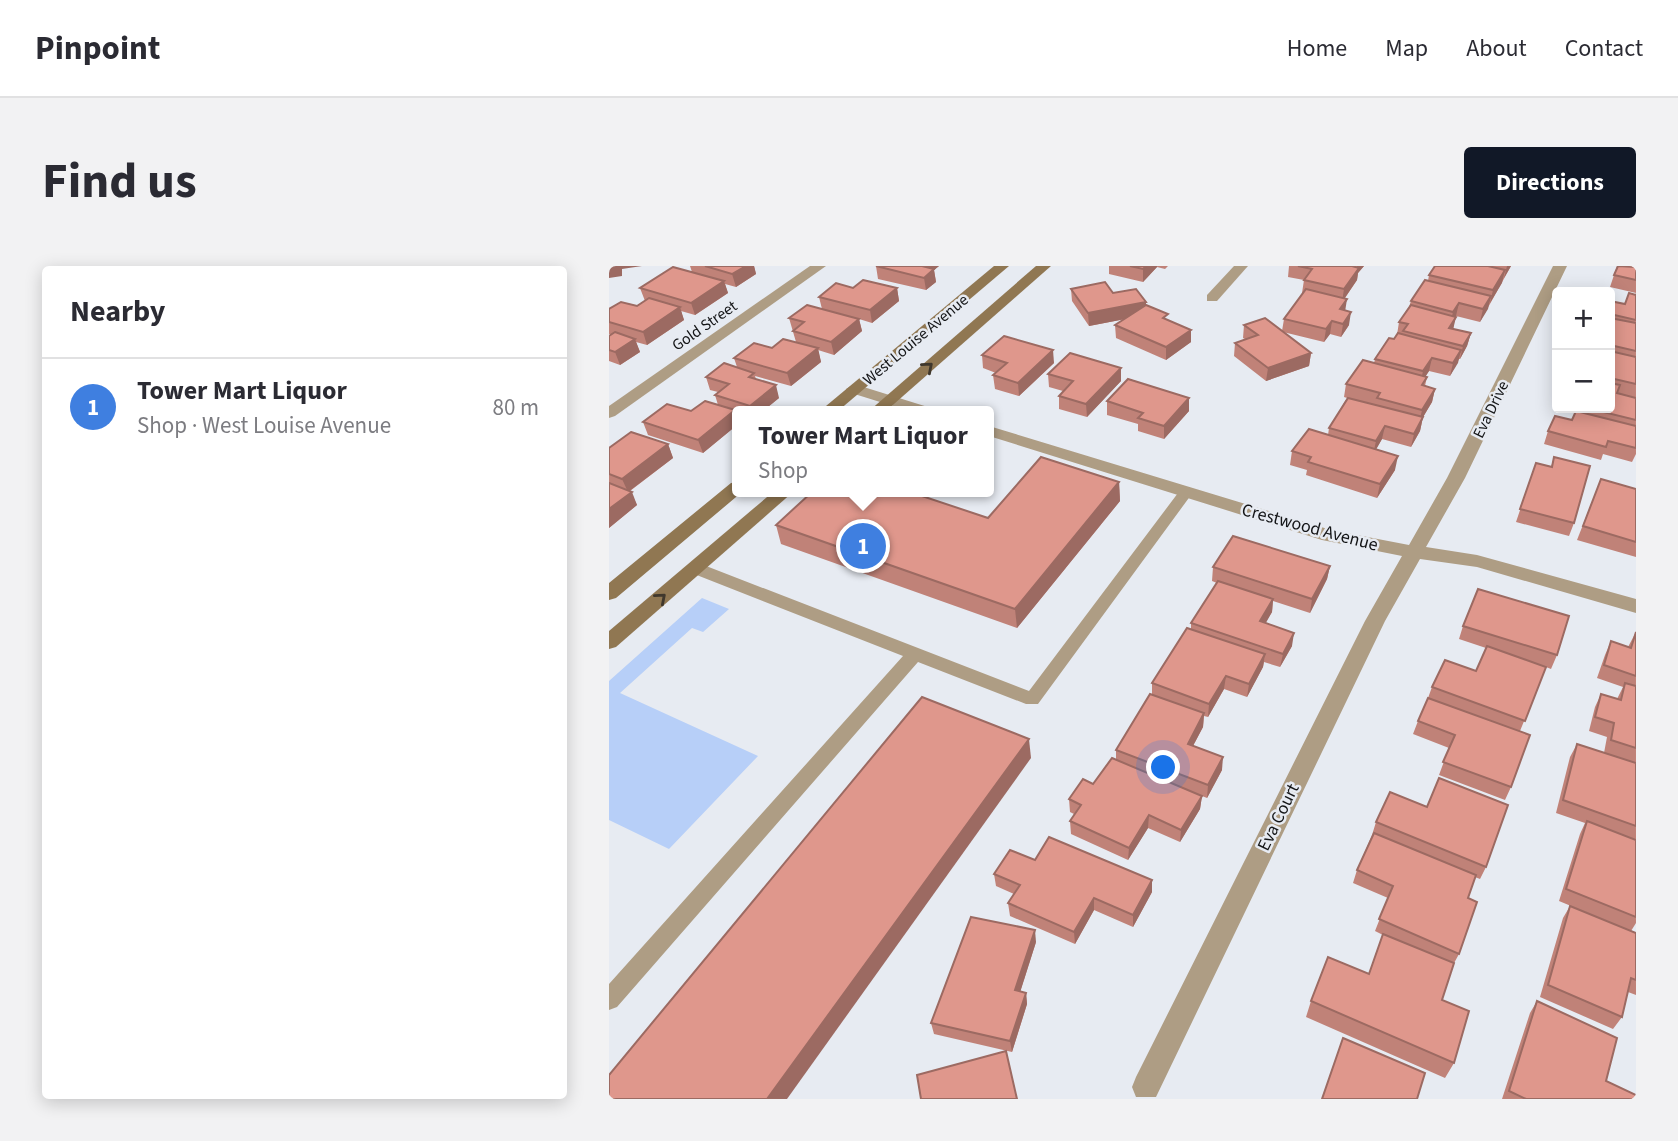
<!DOCTYPE html>
<html lang="en">
<head>
<meta charset="utf-8">
<style>
  body { margin:0; font-family:"Source Sans 3",sans-serif; background:#f2f2f3; color:#2b2b33 }
  .controls { position:absolute; right:21px; top:21px; display:grid; overflow:hidden; border-radius:7px; box-shadow:0 4px 18px #0003 }
  .controls button { width:63px; height:63px; display:grid; place-items:center; padding:0; border:0; border-bottom:2px solid #e1e1e2; background:#fff; color:#2b2b33; font:35px sans-serif }
  .you { position:absolute; left:555px; top:502px; width:24px; height:24px; margin:-18px; border:5px solid #fff; border-radius:50%; background:#1a73e8; box-shadow:0 0 0 10px #1a73e833 }
  .badge { display:grid; place-items:center; width:46px; height:46px; border-radius:50%; background:#111827; color:#fff; font-size:23px; font-weight:700 }
  .pin { position:absolute; translate:-50% -50%; border:4px solid #fff; box-shadow:0 2px 7px #0006 }
  .popup { position:absolute; left:123px; top:140px; width:262px; height:91px; box-sizing:border-box; display:grid; place-content:center; border-radius:7px; background:#fff; filter:drop-shadow(0 2px 5px #0005); font-size:23px; white-space:nowrap; color:#7c7c81 }
  .popup b { font-size:26px; color:#2b2b33 }
  .popup::after { content:''; position:absolute; left:50%; top:100%; margin-left:-14px; border:14px solid transparent; border-top-color:#fff }
  .list { margin:0; padding:0; list-style:none }
  h2 { display:flex; justify-content:space-between; align-items:center; height:91px; margin:0; padding:0 28px; font-size:30px }
  h2 small { font-size:23px; font-weight:400; color:#7c7c81 }
  .list li { display:grid; grid-template-columns:46px 1fr auto; gap:21px; align-items:center; box-sizing:border-box; height:98px; padding:0 28px; border-top:2px solid #e1e1e2 }
  .list b { display:block; font-size:26px; white-space:nowrap }
  .list p { margin:0; font-size:23px; white-space:nowrap; color:#7c7c81 }
  .list em { font-size:23px; font-style:normal; color:#7c7c81 }
  .map { position:relative; flex:none; width:1027px; height:833px; overflow:hidden; border-radius:7px }
  header { display:flex; align-items:center; gap:42px; box-sizing:border-box; height:98px; padding:0 35px; background:#fff; border-bottom:2px solid #e1e1e2 }
  header strong { font-size:33px }
  nav { display:flex; gap:38px; margin-inline-start:auto; font-size:24px }
  .intro { display:flex; align-items:center; justify-content:space-between; box-sizing:border-box; height:168px; padding:0 42px }
  h1 { margin:0; font-size:49px }
  .button { padding:18px 32px; border-radius:7px; background:#111827; color:#fff; font-size:24px; font-weight:700 }
  main { display:flex; gap:42px; padding:0 42px }
  aside { flex:1; background:#fff; border-radius:7px; box-shadow:0 4px 18px #0003 }
  .map>svg:first-child { display:block }
  .green { fill:#b7cff8 }
  .lines { fill:none; stroke-linecap:round; stroke-linejoin:round }
  .lane { fill:#ae9d84; fill-rule:evenodd }
  .street { fill:#ae9d84; fill-rule:evenodd }
  .secondary { fill:#907752; fill-rule:evenodd }
  .wall { fill:#c08278 }
  .shaded-wall { fill:#9c6a62 }
  .building { fill:#df978c; stroke:#9c6a62; stroke-width:2 }
  .oneway { stroke:#3f372c }
  .labels { text-anchor:middle; stroke-width:5; stroke-linejoin:round; paint-order:stroke }
  .far-street-label { font-size:16px; fill:#141517; stroke:#e7ebf2 }
  .street-label { font-size:18px; fill:#141517; stroke:#e7ebf2 }
</style>
</head>
<body>
<header>
<strong>Pinpoint</strong>
<nav><a>Home</a><a>Map</a><a>About</a><a>Contact</a></nav>
</header>
<div class="intro"><h1>Find us</h1><a class="button">Directions</a></div>
<main>
<aside>
<h2>Nearby<small></small></h2>
<ul class="list">
<li><span class="badge" style="background:#3f7fe0">1</span><div><b>Tower Mart Liquor</b><p>Shop · West Louise Avenue</p></div><em>80 m</em></li>
</ul>
</aside>
<div class="map">
<svg width="1027" height="833" viewBox="0 0 1027 833">
  <rect width="100%" height="100%" fill="#e7ebf2"/>
  <polygon class="green" points="93,332 120,343 94,366 83,362 11,427 149,490 60,583 0,554 0,415"/>
  <g class="lines">
    <polygon class="lane" points="577,221 584,226 582,229 429,438 417,438 309,396 8,741 0,744 0,718 294,390 80,306 78,302 80,298 92,298 420,425 572,223"/>
    <g class="street">
      <polygon points="201,0 217,0 6,150 0,152 0,140"/>
      <polygon points="625,0 639,0 608,35 598,35 598,29"/>
      <polygon points="944,0 958,0 856,212 817,281 868,289 1027,333 1027,347 868,301 811,293 776,355 547,831 527,831 523,821 527,811 756,355 793,290 713,274 380,170 380,160 722,264 800,279 838,212"/>
      <polygon points="245,118 322,142 324,145 300,145 239,126 237,123"/>
    </g>
    <g class="secondary">
      <polygon points="385,0 400,0 229,145 211,145"/>
      <polygon points="427,0 442,0 277,145 260,145"/>
      <polygon points="128,216 128,226 133,226 7,332 0,334 0,317 122,217"/>
      <polygon points="164,226 184,226 7,381 0,383 0,365"/>
    </g>
  </g>
  <g class="wall">
    <polygon points="81,0 145,0 147,8 127,21 116,18 119,27 86,49 72,45 75,54 38,79 27,76 31,86 11,99 0,95 0,70 3,68 0,68 0,43 28,40 36,35 31,22 83,6"/>
    <polygon points="267,0 330,0 325,4 327,16 317,24 269,13"/>
    <polygon points="500,0 559,0 556,3 548,1 534,16 500,8"/>
    <polygon points="680,0 755,0 749,7 748,14 736,32 736,44 740,59 732,71 721,68 715,76 674,66 702,87 700,100 657,115 625,90 626,77 636,73 634,72 635,59 673,65 675,53 694,27 693,27 695,14 679,11"/>
    <polygon points="826,0 902,0 871,56 847,50 846,50 844,63 862,67 858,80 851,93 850,93 841,110 820,105 816,111 818,111 816,120 826,123 823,136 814,151 811,165 802,181 773,173 767,183 786,204 768,232 697,209 698,204 681,199 683,185 719,169 720,162 738,132 735,131 737,118 765,97 766,93 785,73 788,69 790,56 800,41 802,35 819,15 820,9"/>
    <polygon points="1008,0 1027,0 1027,188 1023,196 994,188 992,194 935,178 939,165 963,154 973,146 975,142 1001,142 1001,35 1016,38 1027,27 1001,21"/>
    <polygon points="244,22 288,22 290,35 263,57 250,53 253,65 225,89 209,84 212,96 182,120 146,110 147,113 170,132 154,145 128,145 128,148 127,147 128,159 94,187 39,169 34,156 109,139 106,129 109,126 101,124 97,111 128,101 125,92 187,76 180,52 213,43 210,31"/>
    <polygon points="462,23 504,27 537,36 537,39 559,54 582,76 557,94 507,72 506,59 516,53 480,60 463,35"/>
    <polygon points="373,89 445,97 410,130 386,123 384,109 387,107 374,102"/>
    <polygon points="439,108 512,115 478,151 450,143 450,130 454,125 440,121"/>
    <polygon points="498,135 580,145 555,173 529,165 529,158 498,149"/>
    <polygon points="59,178 64,192 21,225 28,239 0,262 0,182"/>
    <polygon points="945,191 965,257 960,270 907,256 927,197 942,201"/>
    <polygon points="992,213 1027,223 1027,291 968,274"/>
    <polygon points="510,216 511,235 408,362 172,278 167,259 379,252"/>
    <polygon points="302,226 325,226 319,231"/>
    <polygon points="721,300 718,313 701,347 664,335 663,346 656,357 683,380 671,401 655,396 654,401 638,431 615,423 599,451 595,450 594,461 584,480 613,504 598,532 593,530 591,543 571,576 539,562 519,594 462,568 461,555 465,548 461,546 460,533 484,518 507,493 507,484 543,429 543,417 582,363 582,357 608,317 603,315 604,301"/>
    <polygon points="854,360 948,389 942,403 937,401 911,465 902,521 896,534 830,509 840,482 804,468 809,455 819,432 823,421 867,405 877,382 850,373"/>
    <polygon points="1027,366 1027,657 1022,665 950,635 971,568 976,557 947,547 961,491 968,478 995,487 998,471 980,465 986,441 992,428 1008,433 1014,421 988,412 996,389 1002,375 1019,381"/>
    <polygon points="767,556 877,601 871,613 866,611 859,632 850,688 844,699 833,734 845,797 836,812 697,751 702,735 760,708 774,669 766,665 779,632 744,617 748,604 763,569"/>
    <polygon points="426,594 543,626 524,661 485,644 466,678 401,650 399,637 405,628 387,620 385,608"/>
    <polygon points="961,640 1027,667 1027,729 1019,726 1013,751 1004,763 931,731 954,652"/>
    <polygon points="427,676 411,726 417,727 418,738 403,786 325,768 322,757"/>
    <polygon points="928,735 997,815 1027,833 893,833 921,747"/>
  </g>
  <g class="shaded-wall">
    <polygon points="0,0 33,0 13,3 13,10 0,12"/>
    <polygon points="137,0 145,0 147,8 127,21 123,8"/>
    <polygon points="313,0 330,0 325,4 327,16 317,24"/>
    <polygon points="537,0 548,0 548,1 534,16 534,3"/>
    <polygon points="748,0 755,0 749,7 748,14 733,36 735,23 747,6"/>
    <polygon points="898,0 902,0 895,12"/>
    <polygon points="896,4 893,17 881,37 884,24"/>
    <polygon points="115,15 119,27 86,49 82,37"/>
    <polygon points="288,22 290,35 263,57 261,44"/>
    <polygon points="882,30 879,43 871,56 874,43"/>
    <polygon points="738,33 736,46 731,43"/>
    <polygon points="537,36 537,49 480,60 479,47"/>
    <polygon points="850,37 847,50 841,58 844,46"/>
    <polygon points="71,41 75,54 38,79 34,66"/>
    <polygon points="742,46 740,59 732,71 734,58"/>
    <polygon points="847,51 844,64 840,62"/>
    <polygon points="250,53 253,65 225,89 222,76"/>
    <polygon points="723,55 721,68 715,76 717,63"/>
    <polygon points="582,64 582,76 557,94 557,81"/>
    <polygon points="862,67 858,80 851,93 854,80"/>
    <polygon points="26,73 31,86 11,99 6,86"/>
    <polygon points="209,82 212,96 182,120 178,107"/>
    <polygon points="444,84 445,97 410,130 409,117"/>
    <polygon points="852,84 849,97 841,110 844,97"/>
    <polygon points="702,87 700,100 657,115 659,102"/>
    <polygon points="823,92 820,105 811,119 814,105"/>
    <polygon points="512,102 512,115 478,151 477,138"/>
    <polygon points="167,119 170,132 154,145 143,145 141,140"/>
    <polygon points="826,123 823,136 810,158 813,144"/>
    <polygon points="580,132 580,145 555,173 555,160"/>
    <polygon points="126,144 128,150 128,159 94,187 89,174"/>
    <polygon points="814,151 811,165 802,181 805,168"/>
    <polygon points="776,160 773,173 764,189 767,175"/>
    <polygon points="59,178 64,192 19,226 13,213"/>
    <polygon points="789,190 786,204 768,232 771,218"/>
    <polygon points="510,216 511,235 408,362 406,343"/>
    <polygon points="23,226 28,239 0,262 0,243"/>
    <polygon points="318,226 325,226 319,231"/>
    <polygon points="721,300 718,313 701,347 703,333"/>
    <polygon points="664,333 663,346 650,369 651,355"/>
    <polygon points="685,367 683,380 671,401 674,388"/>
    <polygon points="656,388 654,401 638,431 640,418"/>
    <polygon points="617,410 615,423 599,451 600,438"/>
    <polygon points="595,447 594,461 578,491 579,478"/>
    <polygon points="420,473 422,492 178,833 158,833"/>
    <polygon points="614,491 613,504 598,532 599,519"/>
    <polygon points="593,530 591,543 571,576 572,564"/>
    <polygon points="540,549 539,562 519,594 520,582"/>
    <polygon points="543,614 543,626 524,661 524,649"/>
    <polygon points="485,632 485,644 466,678 465,666"/>
    <polygon points="426,664 427,676 408,736 406,724"/>
    <polygon points="417,727 418,738 403,786 401,775"/>
  </g>
  <g class="building">
    <polygon points="96,0 137,0 123,8"/>
    <polygon points="267,0 313,0 325,3 315,12"/>
    <polygon points="521,0 537,0 534,3"/>
    <polygon points="689,0 743,0 750,2 735,23 695,14 703,3"/>
    <polygon points="826,0 879,0 896,4 884,24 820,9"/>
    <polygon points="1009,0 1027,1 1027,14 1005,9"/>
    <polygon points="64,1 115,15 82,37 31,22"/>
    <polygon points="254,14 288,22 261,44 210,31 227,17 244,22"/>
    <polygon points="816,14 882,30 874,43 850,37 844,46 802,35"/>
    <polygon points="496,16 504,27 527,23 537,36 479,47 462,23"/>
    <polygon points="697,23 738,33 731,43 742,46 734,58 723,55 717,63 675,53"/>
    <polygon points="1020,27 1027,29 1027,54 1001,48 1001,35 1016,38"/>
    <polygon points="40,32 71,41 34,66 0,56 0,43 12,36 28,40"/>
    <polygon points="198,39 250,53 222,76 184,65 195,56 180,52"/>
    <polygon points="537,39 559,48 554,52 582,64 557,81 506,59"/>
    <polygon points="802,39 847,51 840,62 862,67 854,80 794,65 799,58 790,56"/>
    <polygon points="656,52 702,87 659,102 626,77 649,69 635,59"/>
    <polygon points="1001,52 1027,57 1027,85 1001,79 1004,67 1001,66"/>
    <polygon points="6,66 26,73 6,86 0,84 0,70"/>
    <polygon points="789,67 852,84 844,97 823,92 814,105 766,93 780,72 785,73"/>
    <polygon points="395,70 444,84 409,117 384,109 398,97 373,89"/>
    <polygon points="174,73 209,82 178,107 125,92 145,77 163,82"/>
    <polygon points="1001,85 1027,91 1027,118 1001,112"/>
    <polygon points="461,87 512,102 477,138 450,130 464,115 439,108"/>
    <polygon points="754,94 818,111 813,119 826,123 813,144 768,132 771,127 737,118"/>
    <polygon points="115,97 145,107 140,111 167,119 141,140 106,129 120,118 97,111"/>
    <polygon points="519,113 580,132 555,160 529,152 534,147 498,135"/>
    <polygon points="1001,117 1011,119 1008,127 1027,132 1027,154 978,142 1001,142"/>
    <polygon points="739,132 814,151 805,168 776,160 767,175 720,162"/>
    <polygon points="96,135 126,144 89,174 34,156 58,138 82,145"/>
    <polygon points="967,145 1027,160 1027,182 999,175 997,181 939,165 946,150 963,154"/>
    <polygon points="700,163 789,190 771,218 699,196 702,191 683,185"/>
    <polygon points="22,166 59,178 13,213 0,208 0,182"/>
    <polygon points="432,191 510,216 406,343 167,259 203,226 301,226 379,252"/>
    <polygon points="945,191 981,200 965,257 911,243 927,197 943,201"/>
    <polygon points="992,213 1027,223 1027,276 974,260"/>
    <polygon points="0,217 23,226 0,243"/>
    <polygon points="624,270 721,300 703,333 604,301"/>
    <polygon points="609,315 664,333 651,355 685,367 674,388 582,357"/>
    <polygon points="869,323 960,350 948,389 854,360"/>
    <polygon points="578,362 656,388 640,418 617,410 600,438 543,417"/>
    <polygon points="1027,366 1027,410 995,399 1002,375 1022,382"/>
    <polygon points="878,380 937,401 916,455 823,421 836,394 867,405"/>
    <polygon points="1016,417 1027,420 1027,482 1002,474 1005,457 986,451 992,428 1012,434"/>
    <polygon points="541,428 595,447 579,478 614,491 599,519 507,484"/>
    <polygon points="313,431 420,473 158,833 0,833 0,809"/>
    <polygon points="819,432 921,469 902,521 834,496 846,469 809,455"/>
    <polygon points="968,478 1027,497 1027,560 954,534"/>
    <polygon points="503,492 593,530 572,564 540,549 520,582 461,555 472,539 460,533 474,513 484,518"/>
    <polygon points="830,512 899,539 877,601 767,556 781,526 818,541"/>
    <polygon points="978,555 1027,574 1027,651 957,623"/>
    <polygon points="765,567 867,609 859,632 868,636 850,688 770,653 784,620 748,604"/>
    <polygon points="440,571 543,614 524,649 485,632 465,666 399,637 411,619 385,608 401,584 426,594"/>
    <polygon points="961,640 1027,667 1027,714 1022,712 1013,751 939,719"/>
    <polygon points="362,651 426,664 406,724 417,727 401,775 322,757"/>
    <polygon points="774,668 845,697 833,734 860,745 845,797 702,735 719,691 760,708"/>
    <polygon points="928,735 1008,772 997,815 1027,829 1027,833 917,833 900,825"/>
    <polygon points="734,772 816,807 808,833 713,833"/>
    <polygon points="397,785 408,833 312,833 308,809"/>
  </g>
  <defs><path id="oneway-chevron" d="M-2-3.5L2.5 0L-2 3.5" fill="none" stroke-width="1.6" stroke-linecap="round" stroke-linejoin="round" transform="scale(1.75)"/></defs>
  <g class="oneway">
    <use href="#oneway-chevron" transform="translate(319 101) rotate(-41)"/>
    <use href="#oneway-chevron" transform="translate(52 332) rotate(-41)"/>
  </g>
  <g class="labels">
    <g class="far-street-label">
      <text transform="translate(95 59) rotate(-35)" y="6">Gold Street</text>
      <text transform="translate(306 73) rotate(-40)" y="6">West Louise Avenue</text>
      <text transform="translate(881 143) rotate(-64)" y="6">Eva Drive</text>
    </g>
    <g class="street-label">
      <text transform="translate(701 261) rotate(15)" y="6">Crestwood Avenue</text>
      <text transform="translate(669 551) rotate(-64)" y="6">Eva Court</text>
    </g>
  </g>
</svg>
<div class="controls">
<button>+</button>
<button>−</button>
</div>
<div class="you"></div>
<div class="pin badge" style="left:254px;top:280px;background:#3f7fe0">1</div>
<div class="popup"><b>Tower Mart Liquor</b>Shop</div>
</div>
</main>
</body>
</html>
